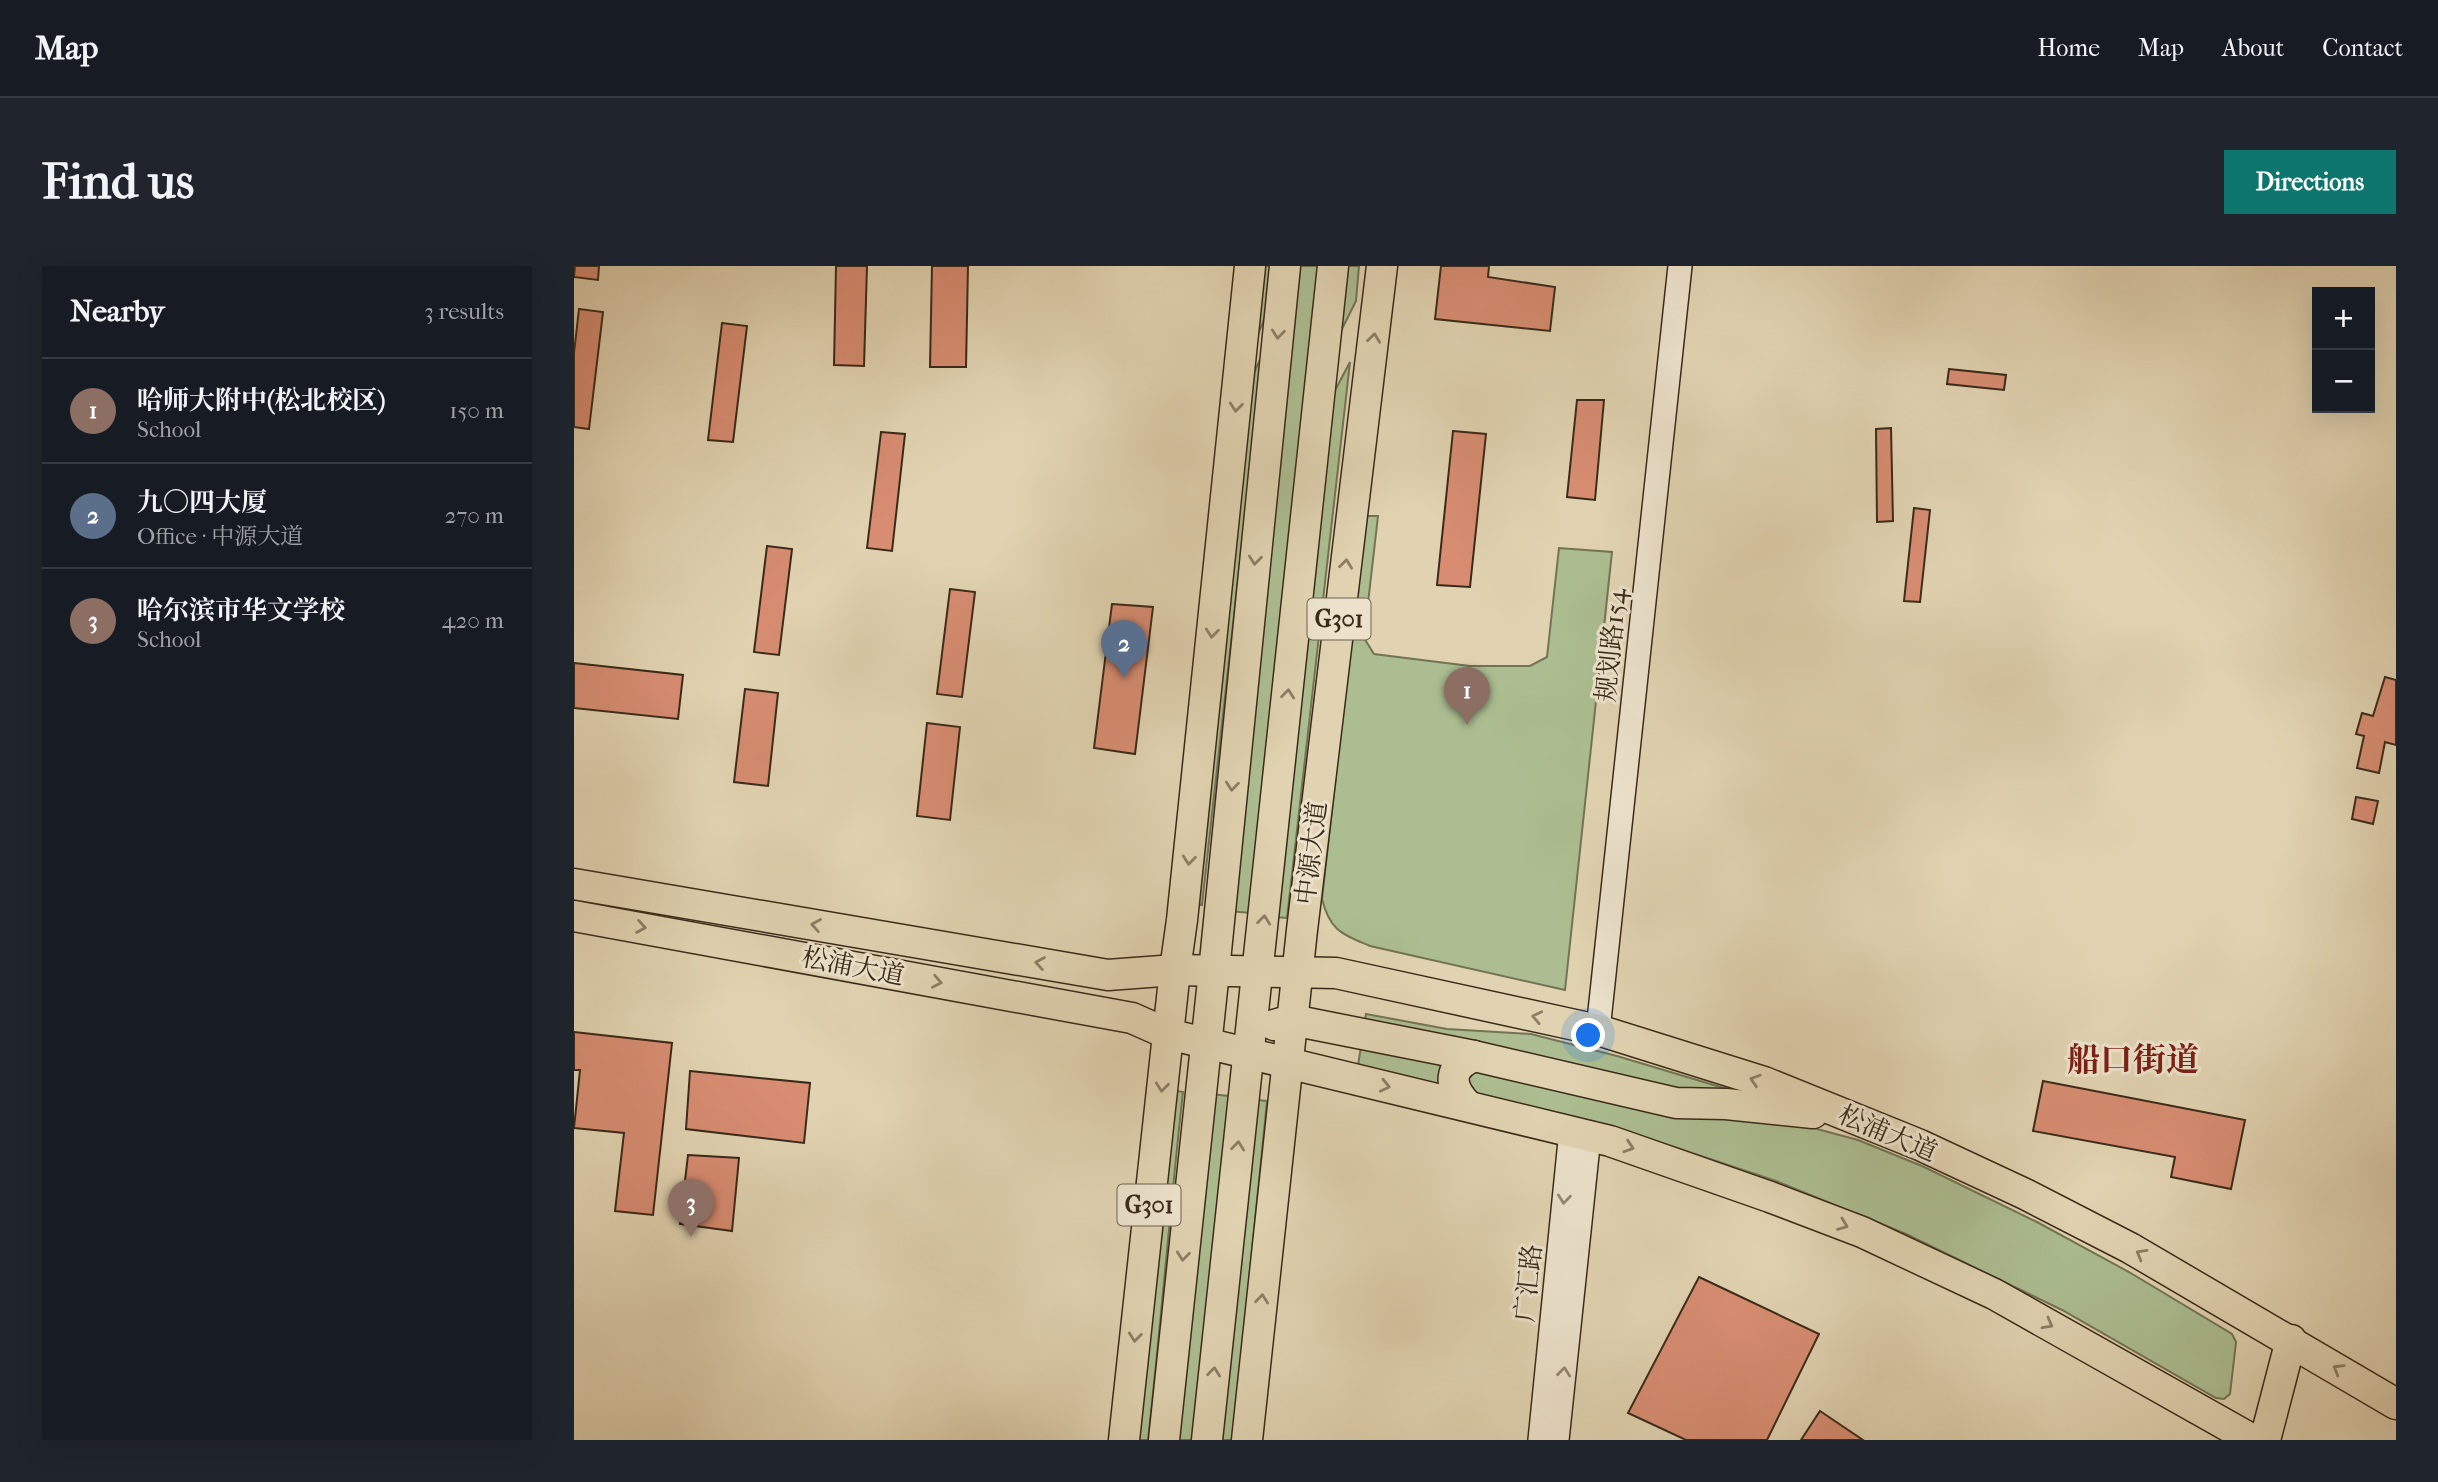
<!DOCTYPE html>
<html lang="en">
<head>
<meta charset="utf-8">
<style>
  body { margin:0; font-family:"IM FELL French Canon","Noto Serif SC",serif; background:#20242c; color:#f1f3f6 }
  .controls { position:absolute; right:21px; top:21px; display:grid; overflow:hidden; border-radius:0px; box-shadow:0 7px 28px #0002 }
  .controls button { width:63px; height:63px; display:grid; place-items:center; padding:0; border:0; border-bottom:2px solid #363941; background:#171b24; color:#f1f3f6; font:35px sans-serif }
  .you { position:absolute; left:1015px; top:770px; width:24px; height:24px; margin:-18px; border:5px solid #fff; border-radius:50%; background:#1a73e8; box-shadow:0 0 0 10px #1a73e833 }
  .badge { display:grid; place-items:center; width:46px; height:46px; border-radius:50%; background:#0f766e; color:#fff; font-size:23px; font-weight:700 }
  .pin { position:absolute; translate:-50% -58px; filter:drop-shadow(0 2px 4px #0008) }
  .pin::after { content:''; position:absolute; top:37px; width:24px; height:21px; background:inherit; clip-path:polygon(0 0,100% 0,50% 100%) }
  .list { margin:0; padding:0; list-style:none }
  h2 { display:flex; justify-content:space-between; align-items:center; height:91px; margin:0; padding:0 28px; font-size:30px }
  h2 small { font-size:23px; font-weight:400; color:#9ea1a6 }
  .list li { display:grid; grid-template-columns:46px 1fr auto; gap:21px; align-items:center; box-sizing:border-box; height:105px; padding:0 28px; border-top:2px solid #363941 }
  .list b { display:block; font-size:26px; white-space:nowrap }
  .list p { margin:0; font-size:23px; white-space:nowrap; color:#9ea1a6 }
  .list em { font-size:23px; font-style:normal; color:#9ea1a6 }
  .map { position:relative; flex:none; width:1822px; height:1174px; overflow:hidden; border-radius:0px }
  header { display:flex; align-items:center; gap:42px; box-sizing:border-box; height:98px; padding:0 35px; background:#171b24; border-bottom:2px solid #363941 }
  header strong { font-size:33px }
  nav { display:flex; gap:38px; margin-inline-start:auto; font-size:24px }
  .intro { display:flex; align-items:center; justify-content:space-between; box-sizing:border-box; height:168px; padding:0 42px }
  h1 { margin:0; font-size:49px }
  .button { padding:18px 32px; border-radius:0px; background:#0f766e; color:#fff; font-size:24px; font-weight:700 }
  main { display:flex; gap:42px; padding:0 42px }
  aside { flex:1; background:#171b24; border-radius:0px; box-shadow:0 7px 28px #0002 }
  .map>svg:first-child { display:block }
  .green { fill:#acbe91; stroke:#737455; stroke-width:2 }
  .building { fill:#d88d72; stroke:#3a2a19; stroke-width:2 }
  .lines { fill:none; stroke-linecap:round; stroke-linejoin:round }
  .secondary-casing { stroke:#3a2a19; stroke-width:26 }
  .highway-casing { stroke:#3a2a19; stroke-width:33 }
  .secondary { stroke:#ece2cc; stroke-width:23 }
  .highway { stroke:#e1d3b1; stroke-width:30 }
  .oneway { stroke:#8e7e65 }
  .oneway2 { stroke:#938672 }
  .labels { text-anchor:middle; stroke-width:6; stroke-linejoin:round; paint-order:stroke }
  .shield { fill:#ece2cc; stroke:#6f614f; stroke-width:2 }
  .shield-label { font-size:24px; font-weight:bold; fill:#3a2a19 }
  .street-label { font-size:26px; fill:#3a2a19; stroke:#ece2cc }
  .district-label { font-size:33px; font-weight:bold; fill:#7a1f14; stroke:#ece2cc }
</style>
</head>
<body>
<header>
<strong>Map</strong>
<nav><a>Home</a><a>Map</a><a>About</a><a>Contact</a></nav>
</header>
<div class="intro"><h1>Find us</h1><a class="button">Directions</a></div>
<main>
<aside>
<h2>Nearby<small>3 results</small></h2>
<ul class="list">
<li><span class="badge" style="background:#8d6e63">1</span><div><b>哈师大附中(松北校区)</b><p>School</p></div><em>150 m</em></li>
<li><span class="badge" style="background:#5c6f8a">2</span><div><b>九〇四大厦</b><p>Office · 中源大道</p></div><em>270 m</em></li>
<li><span class="badge" style="background:#8d6e63">3</span><div><b>哈尔滨市华文学校</b><p>School</p></div><em>420 m</em></li>
</ul>
</aside>
<div class="map">
<svg width="1822" height="1174" viewBox="0 0 1822 1174">
  <rect width="100%" height="100%" fill="#e1d3b1"/>
  <filter id="stains"><feTurbulence type="fractalNoise" baseFrequency=".00286" numOctaves="4"/><feColorMatrix values="0 0 0 0 .2 0 0 0 0 .09 0 0 0 0 .02 0 0 0 .5 -.17"/></filter>
  <radialGradient id="worn" r=".72"><stop offset=".6" stop-color="#630" stop-opacity="0"/><stop offset="1" stop-color="#630" stop-opacity=".3"/></radialGradient>
  <g class="green">
    <polygon points="684,0 698,0 693,46 673,96"/>
    <polygon points="724,0 745,0 676,647 655,645"/>
    <polygon points="771,0 785,0 782,35 763,73"/>
    <polygon points="689,87 628,639 618,637 670,129"/>
    <polygon points="776,96 713,652 700,651 758,130"/>
    <path d="M 791,250 L 804,250 L 790,372 L 800,388 L 896,400 L 956,400 L 973,391 L 985,282 L 1038,286 L 991,724 L 796,680 C 768,668 756,665 748,633 Z"/>
    <polygon points="792,748 873,763 957,768 1043,790 1153,823 1159,829 1154,834 790,762"/>
    <polygon points="787,781 875,797 870,821 783,805"/>
    <polygon points="895,803 1138,851 1232,860 1284,874 1348,900 1463,956 1555,1006 1658,1068 1662,1076 1656,1128 1650,1133 1642,1132 1488,1044 1332,968 1202,915 1058,867 892,825"/>
    <path d="M 597,824 L 609,826 C 596,942 587,1058 574,1174 L 560,1174 Z"/>
    <polygon points="636,828 655,830 619,1174 600,1174"/>
    <polygon points="683,834 693,835 659,1174 645,1174"/>
  </g>
  <g class="building">
    <polygon points="1,0 25,0 24,14 0,11"/>
    <polygon points="262,0 293,0 290,100 260,99"/>
    <polygon points="358,0 394,0 392,101 356,101"/>
    <polygon points="867,0 915,0 914,11 981,21 976,65 861,53"/>
    <polygon points="5,43 29,46 15,163 0,161 0,87"/>
    <polygon points="148,57 173,60 159,176 134,174"/>
    <polygon points="1375,103 1432,109 1430,124 1373,118"/>
    <polygon points="1003,134 1030,134 1021,234 993,231"/>
    <polygon points="1317,162 1319,255 1303,256 1302,163"/>
    <polygon points="879,165 912,168 896,321 863,319"/>
    <polygon points="307,166 331,168 318,285 293,282"/>
    <polygon points="1340,242 1356,244 1346,336 1330,335"/>
    <polygon points="193,280 218,283 205,389 180,386"/>
    <polygon points="376,323 401,326 388,431 363,428"/>
    <polygon points="538,338 579,341 561,488 520,482"/>
    <polygon points="0,397 109,409 104,453 0,442"/>
    <polygon points="1811,411 1822,414 1822,479 1811,476 1805,507 1783,502 1790,470 1782,468 1788,447 1799,450"/>
    <polygon points="171,423 204,427 194,520 160,516"/>
    <polygon points="353,457 386,461 376,554 343,550"/>
    <polygon points="1782,531 1804,535 1799,558 1778,553"/>
    <polygon points="0,766 98,777 79,949 41,945 50,867 0,862 6,804 0,804"/>
    <polygon points="116,805 236,817 230,877 112,863"/>
    <polygon points="1469,815 1671,854 1657,923 1597,911 1601,891 1459,865"/>
    <polygon points="114,889 165,892 158,965 106,958"/>
    <polygon points="1125,1011 1245,1068 1193,1174 1112,1174 1054,1147"/>
    <polygon points="1246,1145 1289,1174 1227,1174"/>
  </g>
  <g class="lines">
    <defs>
      <g id="secondary">
        <polyline points="1024,764 1106,0"/>
        <polyline points="966,1174 997,865"/>
        <polyline points="983,1174 1015,870"/>
      </g>
      <g id="highway">
        <polyline points="0,618 534,709 601,704 762,707 1024,764 1190,816 1346,879 1451,928 1556,982 1822,1138"/>
        <polyline points="0,650 558,752 594,768 1036,875 1196,931 1288,966 1420,1028 1679,1174"/>
        <polyline points="700,759 718,754 900,790 1102,837 1152,838 1239,847"/>
        <path d="M 893,839 C 875,820 873,802 900,790"/>
        <polyline points="550,1174 601,704 608,654 676,0"/>
        <polyline points="590,1174 640,705 711,0"/>
        <polyline points="633,1174 759,0"/>
        <polyline points="673,1174 728,664 808,0"/>
        <polyline points="1691,1174 1717,1074"/>
      </g>
    </defs>
    <use href="#secondary" class="secondary-casing"/>
    <use href="#highway" class="highway-casing"/>
    <use href="#secondary" class="secondary"/>
    <use href="#highway" class="highway"/>
  </g>
  <defs><path id="oneway-chevron" d="M-2-3.5L2.5 0L-2 3.5" fill="none" stroke-width="1.6" stroke-linecap="round" stroke-linejoin="round" transform="scale(1.75)"/></defs>
  <g class="oneway">
    <use href="#oneway-chevron" transform="translate(704 68) rotate(96)"/>
    <use href="#oneway-chevron" transform="translate(800 72) rotate(-83)"/>
    <use href="#oneway-chevron" transform="translate(662 141) rotate(96)"/>
    <use href="#oneway-chevron" transform="translate(681 294) rotate(96)"/>
    <use href="#oneway-chevron" transform="translate(772 298) rotate(-83)"/>
    <use href="#oneway-chevron" transform="translate(638 367) rotate(96)"/>
    <use href="#oneway-chevron" transform="translate(714 428) rotate(-84)"/>
    <use href="#oneway-chevron" transform="translate(658 520) rotate(96)"/>
    <use href="#oneway-chevron" transform="translate(615 594) rotate(96)"/>
    <use href="#oneway-chevron" transform="translate(690 654) rotate(-84)"/>
    <use href="#oneway-chevron" transform="translate(242 659) rotate(-170)"/>
    <use href="#oneway-chevron" transform="translate(67 661) rotate(10)"/>
    <use href="#oneway-chevron" transform="translate(466 697) rotate(-170)"/>
    <use href="#oneway-chevron" transform="translate(363 716) rotate(11)"/>
    <use href="#oneway-chevron" transform="translate(963 751) rotate(-168)"/>
    <use href="#oneway-chevron" transform="translate(1181 814) rotate(-162)"/>
    <use href="#oneway-chevron" transform="translate(811 820) rotate(13)"/>
    <use href="#oneway-chevron" transform="translate(588 821) rotate(96)"/>
    <use href="#oneway-chevron" transform="translate(664 880) rotate(-84)"/>
    <use href="#oneway-chevron" transform="translate(1055 881) rotate(18)"/>
    <use href="#oneway-chevron" transform="translate(1269 959) rotate(21)"/>
    <use href="#oneway-chevron" transform="translate(1567 988) rotate(-150)"/>
    <use href="#oneway-chevron" transform="translate(609 990) rotate(96)"/>
    <use href="#oneway-chevron" transform="translate(688 1033) rotate(-84)"/>
    <use href="#oneway-chevron" transform="translate(1474 1058) rotate(29)"/>
    <use href="#oneway-chevron" transform="translate(561 1071) rotate(96)"/>
    <use href="#oneway-chevron" transform="translate(1764 1103) rotate(-149)"/>
    <use href="#oneway-chevron" transform="translate(640 1106) rotate(-84)"/>
  </g>
  <g class="oneway2">
    <use href="#oneway-chevron" transform="translate(990 933) rotate(96)"/>
    <use href="#oneway-chevron" transform="translate(990 1106) rotate(-84)"/>
  </g>
  <g class="labels">
    <g class="shield">
      <rect x="733.5" y="332.5" width="63" height="41" rx="5"/>
      <rect x="543.5" y="918.5" width="63" height="41" rx="5"/>
    </g>
    <g class="shield-label">
      <text x="765" y="361">G301</text>
      <text x="575" y="947">G301</text>
    </g>
    <g class="street-label">
      <text transform="translate(1037 379) rotate(-84)" y="9">规划路154</text>
      <text transform="translate(737 587) rotate(-83)" y="9">中源大道</text>
      <text transform="translate(279 700) rotate(11)" y="9">松浦大道</text>
      <text transform="translate(1314 867) rotate(23)" y="9">松浦大道</text>
      <text transform="translate(954 1017) rotate(-84)" y="9">广汇路</text>
    </g>
    <g class="district-label">
      <text x="1559" y="805">船口街道</text>
    </g>
  </g>
  <rect width="100%" height="100%" filter="url(#stains)"/>
  <rect width="100%" height="100%" fill="url(#worn)"/>
</svg>
<div class="controls">
<button>+</button>
<button>−</button>
</div>
<div class="you"></div>
<div class="pin badge" style="left:893px;top:459px;background:#8d6e63">1</div>
<div class="pin badge" style="left:550px;top:412px;background:#5c6f8a">2</div>
<div class="pin badge" style="left:117px;top:971px;background:#8d6e63">3</div>
</div>
</main>
</body>
</html>
